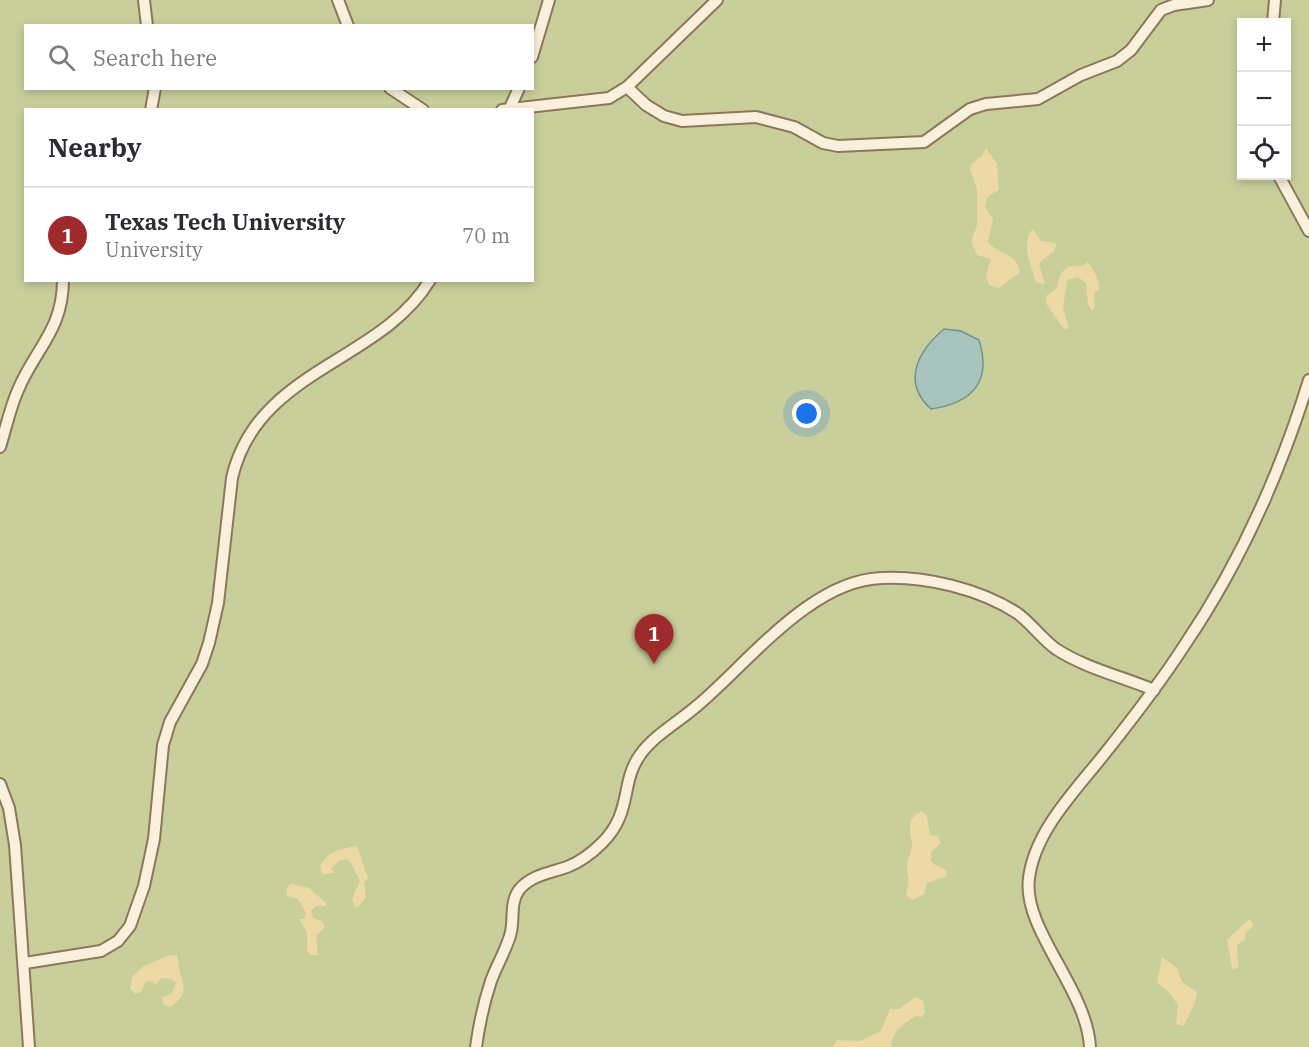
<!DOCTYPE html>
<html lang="en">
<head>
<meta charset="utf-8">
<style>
  body { margin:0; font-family:"IBM Plex Serif",serif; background:#f2f2f3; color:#2b2b33 }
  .controls { position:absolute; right:18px; top:18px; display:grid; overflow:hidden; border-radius:0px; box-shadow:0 3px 9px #0003 }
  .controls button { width:54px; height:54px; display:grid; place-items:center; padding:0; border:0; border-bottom:2px solid #e1e1e2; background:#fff; color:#2b2b33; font:30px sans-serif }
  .you { position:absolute; left:807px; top:414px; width:21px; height:21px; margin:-15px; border:4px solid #fff; border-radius:50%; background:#1a73e8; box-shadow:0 0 0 9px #1a73e833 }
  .badge { display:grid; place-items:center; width:39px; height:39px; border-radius:50%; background:#9e2a2b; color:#fff; font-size:20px; font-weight:700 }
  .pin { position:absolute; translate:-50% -50px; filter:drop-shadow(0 2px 3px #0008) }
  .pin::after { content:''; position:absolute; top:32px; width:21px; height:18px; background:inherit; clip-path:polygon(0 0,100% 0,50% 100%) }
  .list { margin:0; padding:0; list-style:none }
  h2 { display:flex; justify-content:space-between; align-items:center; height:78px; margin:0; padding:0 24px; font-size:26px }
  h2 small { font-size:20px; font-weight:400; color:#7c7c81 }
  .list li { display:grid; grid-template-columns:39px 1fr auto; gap:18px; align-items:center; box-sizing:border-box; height:96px; padding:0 24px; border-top:2px solid #e1e1e2 }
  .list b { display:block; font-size:22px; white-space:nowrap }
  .list p { margin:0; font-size:20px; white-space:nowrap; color:#7c7c81 }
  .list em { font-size:20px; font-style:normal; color:#7c7c81 }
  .icon { flex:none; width:33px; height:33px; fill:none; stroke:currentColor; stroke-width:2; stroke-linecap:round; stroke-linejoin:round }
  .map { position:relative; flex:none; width:1309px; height:1047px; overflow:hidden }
  .search { position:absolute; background:#fff; box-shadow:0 3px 9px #0003; left:24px; top:24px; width:510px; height:66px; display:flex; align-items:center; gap:15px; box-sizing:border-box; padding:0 21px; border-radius:0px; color:#7c7c81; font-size:22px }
  .panel { position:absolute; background:#fff; box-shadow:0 3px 9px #0003; left:24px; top:108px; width:510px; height:174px; border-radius:0px }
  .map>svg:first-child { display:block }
  .green { fill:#c9cf9b; fill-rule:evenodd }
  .sand { fill:#ecd9a5 }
  .water { fill:#a9c4bc; stroke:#6f938a; stroke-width:1.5 }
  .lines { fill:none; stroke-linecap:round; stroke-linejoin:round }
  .lane-casing { stroke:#8d765c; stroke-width:14 }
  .lane { stroke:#faf1dc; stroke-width:10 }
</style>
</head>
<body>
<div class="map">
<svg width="1309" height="1047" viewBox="0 0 1309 1047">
  <rect width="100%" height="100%" fill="#f0e4c8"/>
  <path class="green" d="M 0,0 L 1309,0 L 1309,1047 L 0,1047 ZM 1242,22 L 1286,22 L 1286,176 L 1242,176 ZM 26,26 L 532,26 L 532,88 L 26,88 ZM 26,110 L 532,110 L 532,280 L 26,280 Z"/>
  <g class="sand">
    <path d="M 986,148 L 997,164 L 999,190 L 988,196 L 985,207 L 993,219 L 988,242 C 998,255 1016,252 1020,272 L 999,288 L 989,285 L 986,275 L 991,259 L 977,255 L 971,241 L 977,225 L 977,189 L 970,169 L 972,163 L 982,156 Z"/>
    <path d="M 1033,229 L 1041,241 L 1057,243 L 1054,251 L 1039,263 L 1045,284 L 1036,282 C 1031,266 1020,243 1033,229 Z"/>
    <path d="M 1088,262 C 1094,272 1099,277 1099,290 L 1094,293 L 1095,307 L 1092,311 L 1088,305 L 1086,283 L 1078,277 L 1067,280 L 1063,309 L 1069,328 L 1064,329 L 1047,305 L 1046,296 L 1057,288 C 1059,272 1066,263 1082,266 Z"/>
    <path d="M 922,811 L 927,817 L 930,835 L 938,836 L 941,843 L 931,852 L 931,860 L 935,865 L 946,870 L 947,876 L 927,883 L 924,894 L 912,900 L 906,895 C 910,879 908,882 907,867 C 906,860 913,852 912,844 C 911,830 904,820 922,811 Z"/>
    <path d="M 356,846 C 362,853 362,868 369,878 L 364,882 L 366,897 L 358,907 L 355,907 L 352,899 L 360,881 C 356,874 353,864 347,859 L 340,860 L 331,869 L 335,873 L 322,874 L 320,866 C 328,851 340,849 356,846 Z"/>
    <polygon points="291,884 309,888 326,903 326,906 317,906 311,910 313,918 322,921 325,927 316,936 318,955 310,955 307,951 307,932 299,919 304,919 306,913 298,899 287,896 287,888"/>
    <polygon points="1248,920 1251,920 1253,926 1245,934 1245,940 1237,945 1238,968 1232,969 1227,940"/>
    <path d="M 170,955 L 177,956 C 179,961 178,965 179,970 C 186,987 186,996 170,1007 L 164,1005 L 162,998 L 172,993 L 176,983 L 172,979 L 161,978 L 156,985 L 151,981 L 146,982 L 141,992 L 135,994 L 130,988 L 132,977 L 142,967 Z"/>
    <path d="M 1162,957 L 1177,968 L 1182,982 L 1197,992 C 1196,1006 1188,1014 1184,1026 L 1176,1024 L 1178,1005 L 1168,991 L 1157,983 Z"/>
    <path d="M 915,997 L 923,1001 L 925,1013 L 922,1017 L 916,1016 C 906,1021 889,1034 892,1047 L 833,1047 L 837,1040 L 860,1041 L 881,1031 L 890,1009 L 899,1009 Z"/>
  </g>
  <path class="water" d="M 944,329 L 961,331 L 979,340 C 992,381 973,403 931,409 C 901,382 918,351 944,329 Z"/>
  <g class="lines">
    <defs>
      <g id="lane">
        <polyline points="144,0 147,26"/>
        <polyline points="338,0 348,26"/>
        <polyline points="1273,22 1275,0"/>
        <polyline points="532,57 549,0"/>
        <polyline points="627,87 646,105 664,116 682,121 756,117 794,127 823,143 838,146 924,142 970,109 986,104 1038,99 1081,75 1117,61 1131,50 1161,10 1174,5 1208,0"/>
        <polyline points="390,88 423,110"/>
        <polyline points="151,110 155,88"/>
        <polyline points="502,110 609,98 627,87 717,0"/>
        <polyline points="509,110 519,88"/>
        <polyline points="1279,176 1309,231"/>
        <path d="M 0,447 C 6,428 10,408 18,390 C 35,349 63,330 63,280"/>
        <polyline points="0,784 9,808 15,845 29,1047"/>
        <path d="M 25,963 L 101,951 L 118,941 L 130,926 L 144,886 L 154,839 L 163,745 L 170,722 L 202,664 L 209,643 L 218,603 L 232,478 C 257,369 380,363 430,280"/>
        <path d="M 476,1047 C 479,1025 484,1002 491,981 C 497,964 507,949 511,932 C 514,918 510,902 519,890 C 531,875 550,873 567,867 C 580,862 592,853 602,843 C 633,812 620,783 640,755 C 654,735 680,721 698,705 C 749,662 811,580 882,578 C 926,576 980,589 1017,613 C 1031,623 1042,639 1056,649 C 1085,668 1123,677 1154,690"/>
        <path d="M 1090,1047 C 1087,989 1022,929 1029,878 C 1035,830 1077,789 1106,752 C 1133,718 1160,683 1184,646 C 1239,565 1280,474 1309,380"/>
      </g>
    </defs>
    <use href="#lane" class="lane-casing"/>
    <use href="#lane" class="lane"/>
  </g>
</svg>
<div class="controls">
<button>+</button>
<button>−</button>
<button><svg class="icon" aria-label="locate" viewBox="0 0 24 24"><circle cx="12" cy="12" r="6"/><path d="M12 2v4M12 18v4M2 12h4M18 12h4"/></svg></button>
</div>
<div class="you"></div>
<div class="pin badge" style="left:654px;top:664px">1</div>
<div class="search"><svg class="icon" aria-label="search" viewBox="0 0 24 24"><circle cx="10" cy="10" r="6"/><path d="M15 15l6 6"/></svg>Search here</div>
<section class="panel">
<h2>Nearby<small></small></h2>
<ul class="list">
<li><span class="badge">1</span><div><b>Texas Tech University</b><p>University</p></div><em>70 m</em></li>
</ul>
</section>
</div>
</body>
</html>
